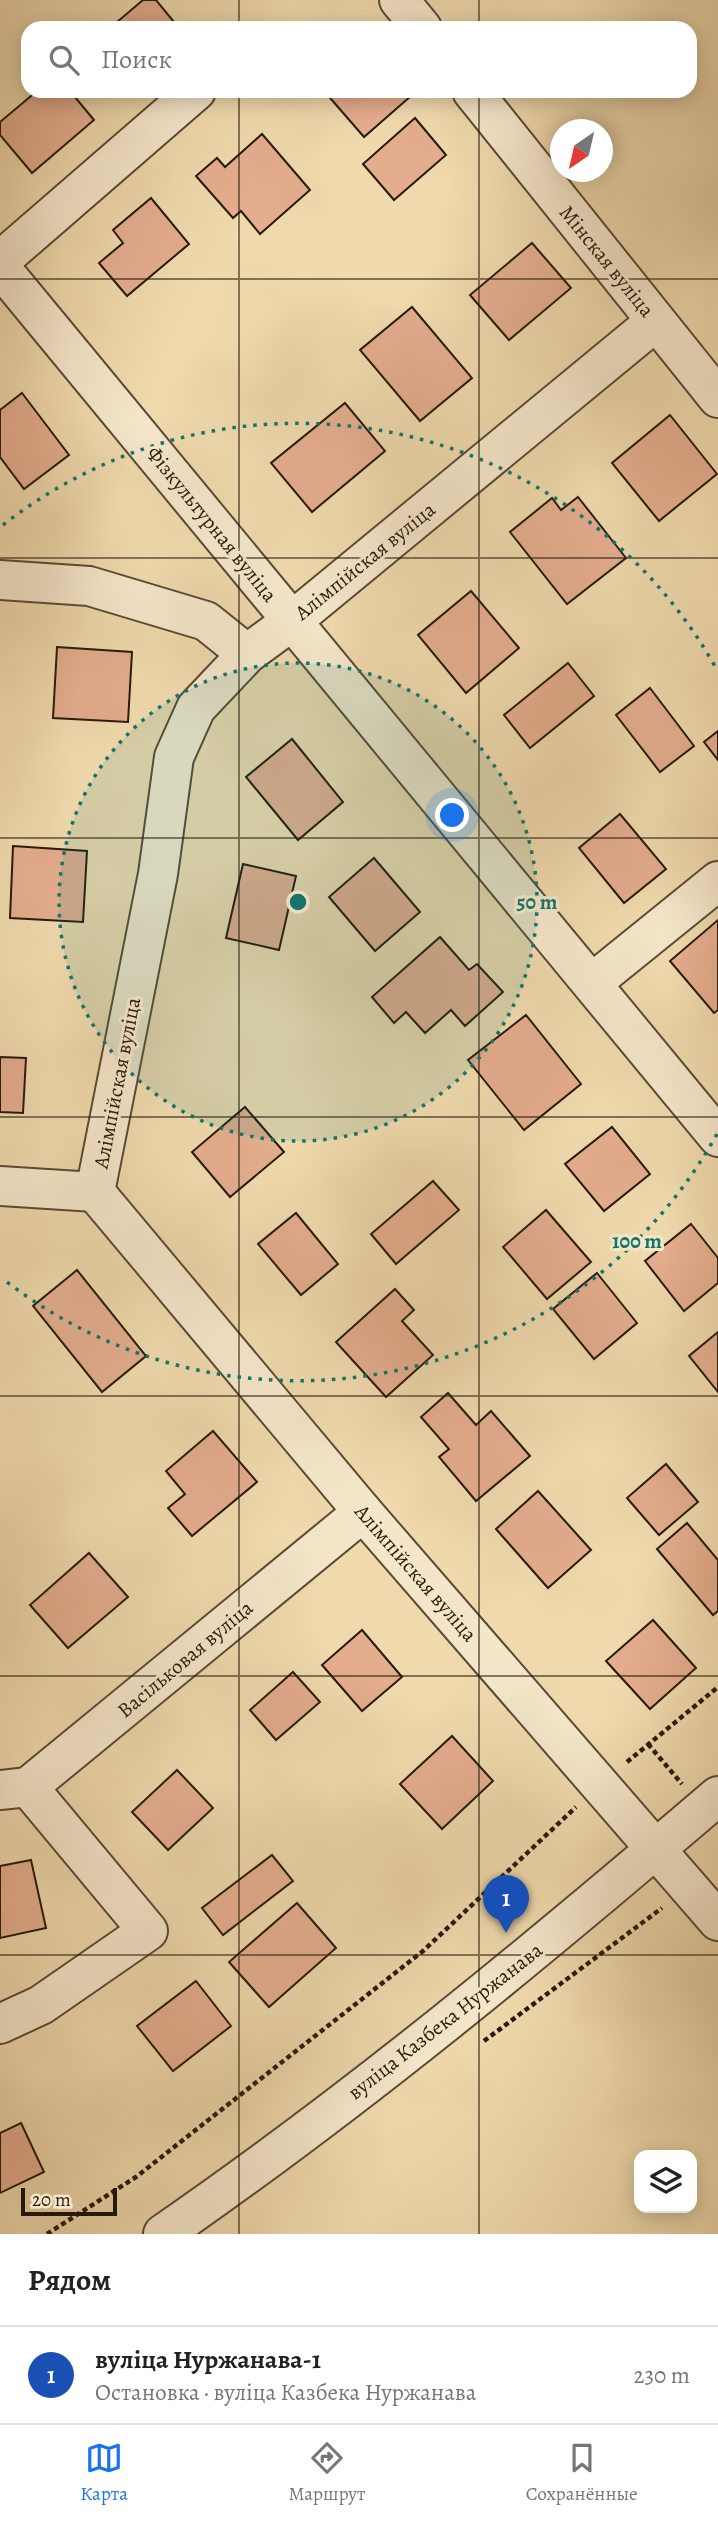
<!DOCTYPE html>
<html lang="ru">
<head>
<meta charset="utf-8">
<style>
  body { margin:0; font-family:Alegreya,serif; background:#f2f2f2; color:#222 }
  .controls { position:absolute; right:21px; bottom:21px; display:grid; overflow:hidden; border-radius:14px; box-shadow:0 4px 18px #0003 }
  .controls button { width:63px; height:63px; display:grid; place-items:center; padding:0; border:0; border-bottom:2px solid #e0e0e0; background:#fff; color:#222; font:35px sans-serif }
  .compass { position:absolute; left:550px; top:119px; width:63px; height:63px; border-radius:50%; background:#fff; box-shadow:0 4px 18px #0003; rotate:214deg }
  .scale { position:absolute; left:21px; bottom:18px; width:96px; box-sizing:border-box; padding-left:7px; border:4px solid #271a0b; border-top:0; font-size:19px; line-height:24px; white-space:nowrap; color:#271a0b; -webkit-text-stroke:5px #f5e6ca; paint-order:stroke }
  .you { position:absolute; left:453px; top:816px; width:24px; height:24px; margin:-18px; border:5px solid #fff; border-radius:50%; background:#1a73e8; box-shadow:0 0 0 10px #1a73e833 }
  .badge { display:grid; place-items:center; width:46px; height:46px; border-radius:50%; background:#1a73e8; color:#fff; font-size:23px; font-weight:700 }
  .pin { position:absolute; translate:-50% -58px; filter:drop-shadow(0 2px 4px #0008) }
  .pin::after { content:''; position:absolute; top:37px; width:24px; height:21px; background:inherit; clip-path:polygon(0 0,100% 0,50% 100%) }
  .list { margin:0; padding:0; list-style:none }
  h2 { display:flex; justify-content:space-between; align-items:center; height:91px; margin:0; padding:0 28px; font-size:30px }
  h2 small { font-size:23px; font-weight:400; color:#767676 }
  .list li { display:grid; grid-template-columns:46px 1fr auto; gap:21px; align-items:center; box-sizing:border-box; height:98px; padding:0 28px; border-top:2px solid #e0e0e0 }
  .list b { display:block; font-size:26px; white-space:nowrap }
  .list p { margin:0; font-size:23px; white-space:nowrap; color:#767676 }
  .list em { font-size:23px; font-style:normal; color:#767676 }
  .icon { flex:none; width:38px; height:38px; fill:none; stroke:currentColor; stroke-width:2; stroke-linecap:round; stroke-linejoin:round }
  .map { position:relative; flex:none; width:718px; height:2234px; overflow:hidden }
  .search { position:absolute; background:#fff; box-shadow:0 4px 18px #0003; left:21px; right:21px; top:21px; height:77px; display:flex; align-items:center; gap:18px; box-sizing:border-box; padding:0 24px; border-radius:21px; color:#767676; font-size:26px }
  .sheet { height:189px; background:#fff }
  nav { display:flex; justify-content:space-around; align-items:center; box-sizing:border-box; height:98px; border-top:2px solid #e0e0e0; background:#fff; font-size:19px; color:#767676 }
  nav a { display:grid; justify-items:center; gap:4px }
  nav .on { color:#1a73e8 }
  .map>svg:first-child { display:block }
  .building { fill:#e4ad8e; stroke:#271a0b; stroke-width:2 }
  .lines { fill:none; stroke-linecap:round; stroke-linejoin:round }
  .minor-casing { stroke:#594a34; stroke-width:42 }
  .path { stroke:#271a0b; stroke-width:4.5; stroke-dasharray:5 3.5; stroke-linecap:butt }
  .minor { stroke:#f5e6ca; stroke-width:38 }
  .grid { fill:none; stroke:#271a0b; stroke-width:2; stroke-opacity:0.55 }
  .ring { fill:none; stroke:#0f766e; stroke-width:3.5; stroke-dasharray:3.5 7 }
  .labels { text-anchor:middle; stroke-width:6; stroke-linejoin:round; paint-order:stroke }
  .street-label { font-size:21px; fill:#271a0b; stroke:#f5e6ca }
  .centre { fill:#0f766e; stroke:#f5e6ca; stroke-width:3.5 }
  .ring-label { font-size:21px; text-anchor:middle; font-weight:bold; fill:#0f766e; stroke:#f5e6ca; stroke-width:6; stroke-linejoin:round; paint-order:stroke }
</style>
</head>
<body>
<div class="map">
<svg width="718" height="2234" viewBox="0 0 718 2234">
  <rect width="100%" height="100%" fill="#efd9ad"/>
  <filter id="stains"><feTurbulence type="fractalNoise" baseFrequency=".00286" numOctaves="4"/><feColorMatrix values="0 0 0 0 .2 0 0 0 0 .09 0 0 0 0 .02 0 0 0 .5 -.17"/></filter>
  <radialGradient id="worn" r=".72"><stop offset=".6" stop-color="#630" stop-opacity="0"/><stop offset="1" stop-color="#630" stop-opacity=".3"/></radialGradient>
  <g class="building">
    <polygon points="143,0 156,0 179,28 110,28"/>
    <polygon points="37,91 70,91 94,120 32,173 0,135 0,122"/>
    <polygon points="324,91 407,91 411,96 364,137"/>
    <polygon points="415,118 446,155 394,200 363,164"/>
    <polygon points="262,134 310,190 260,234 241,211 233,218 196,176 217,158 225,167"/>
    <polygon points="151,198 189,244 127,296 99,263 123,243 113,230"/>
    <polygon points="532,243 571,288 509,340 470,295"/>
    <polygon points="412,307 472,378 420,421 360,350"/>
    <polygon points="22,393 69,455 24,489 0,457 0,410"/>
    <polygon points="345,403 385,451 312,512 271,463"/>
    <polygon points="670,415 717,474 659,521 612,463"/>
    <polygon points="578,497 626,558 567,604 510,532 552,498 561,510"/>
    <polygon points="471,591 519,648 466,693 418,635"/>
    <polygon points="57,647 132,652 128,722 53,718"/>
    <polygon points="568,663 594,696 530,748 504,715"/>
    <polygon points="650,688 694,746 660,772 616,715"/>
    <polygon points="718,731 718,760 704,742"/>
    <polygon points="292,739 343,802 298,840 246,777"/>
    <polygon points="620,814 666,869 624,903 579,848"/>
    <polygon points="13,846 87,851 83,922 10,918"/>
    <polygon points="374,858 420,912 375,951 329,897"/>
    <polygon points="243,864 296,876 279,950 226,938"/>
    <polygon points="718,920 718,1010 714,1013 670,961"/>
    <polygon points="440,937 469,970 477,964 503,992 465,1026 451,1010 425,1033 406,1012 394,1023 372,997"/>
    <polygon points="526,1015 581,1084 524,1130 468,1060"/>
    <polygon points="0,1057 26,1058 23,1113 0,1112"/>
    <polygon points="245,1107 284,1152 230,1197 192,1152"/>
    <polygon points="612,1127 650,1174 604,1211 565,1164"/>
    <polygon points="433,1181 459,1210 396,1264 371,1234"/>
    <polygon points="546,1210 591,1262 547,1299 503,1247"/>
    <polygon points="296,1213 338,1264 301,1295 258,1244"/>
    <polygon points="691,1224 718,1258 718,1283 684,1311 645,1261"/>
    <polygon points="77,1270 146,1356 102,1392 33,1306"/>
    <polygon points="597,1273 637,1323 594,1359 553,1309"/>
    <polygon points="395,1289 414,1310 402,1321 433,1355 386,1397 336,1342"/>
    <polygon points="718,1332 718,1392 689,1356"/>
    <polygon points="448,1393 476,1425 491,1411 530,1456 476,1501 439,1457 449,1449 421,1417"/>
    <polygon points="213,1431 257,1482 192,1536 168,1508 185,1494 166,1471"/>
    <polygon points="666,1464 698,1502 659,1535 627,1498"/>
    <polygon points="538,1491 591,1550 548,1588 496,1529"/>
    <polygon points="687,1523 718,1560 718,1611 713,1615 657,1549"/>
    <polygon points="89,1553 128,1597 68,1648 30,1605"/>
    <polygon points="653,1620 696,1668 650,1709 606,1661"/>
    <polygon points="362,1630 402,1677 362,1711 322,1665"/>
    <polygon points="293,1672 320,1702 276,1740 250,1710"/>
    <polygon points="452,1736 493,1781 442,1829 400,1784"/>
    <polygon points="177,1770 213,1808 168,1850 132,1812"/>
    <polygon points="272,1855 293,1881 223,1935 202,1908"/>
    <polygon points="31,1860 46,1928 0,1938 0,1866"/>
    <polygon points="297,1903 336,1948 269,2007 229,1962"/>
    <polygon points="196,1981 231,2026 173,2071 137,2026"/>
    <polygon points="21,2123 44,2172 0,2193 0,2133"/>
  </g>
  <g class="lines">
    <defs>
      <g id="minor">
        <polyline points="399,0 422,28"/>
        <polyline points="472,91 718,398"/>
        <polyline points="0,261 196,91"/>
        <polyline points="0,267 718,1137"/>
        <polyline points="655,322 292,621 247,654 196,708 174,757 158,874 95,1192 363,1512 718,1921"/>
        <polyline points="0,580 89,586 206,621 247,654"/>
        <polyline points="592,983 718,881"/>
        <polyline points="0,1186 95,1192"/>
        <polyline points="0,1790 28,1787 363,1512"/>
        <polyline points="0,2024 41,2005 148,1931 28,1787"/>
        <path d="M 163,2234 C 357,2100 539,1949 718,1796"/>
      </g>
    </defs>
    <use href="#minor" class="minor-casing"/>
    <g class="path">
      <polyline points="648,1744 682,1784"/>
      <polyline points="627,1762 718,1687"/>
      <polyline points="484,2041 662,1908"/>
      <polyline points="47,2234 136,2177 423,1951 576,1807"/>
    </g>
    <use href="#minor" class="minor"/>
  </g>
  <path class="grid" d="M 239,0 L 239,28M 479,0 L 479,28M 239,91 L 239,2234M 479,91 L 479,2234M 0,279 L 718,279M 0,558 L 718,558M 0,838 L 718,838M 0,1117 L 718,1117M 0,1396 L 718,1396M 0,1676 L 718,1676M 0,1955 L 718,1955"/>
  <circle cx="298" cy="902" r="239" fill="#0f766e" fill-opacity=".12"/>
  <g class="ring">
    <circle cx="298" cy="902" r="239"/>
    <path d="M717 1134A479 479 0 0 1 3 1279M3 525A479 479 0 0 1 717 670"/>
  </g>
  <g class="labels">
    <g class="street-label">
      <text transform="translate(607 261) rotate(51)" y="7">Мінская вуліца</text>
      <text transform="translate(212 524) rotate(51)" y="7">Фізкультурная вуліца</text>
      <text transform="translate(365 561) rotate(-39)" y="7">Алімпійская вуліца</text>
      <text transform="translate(117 1083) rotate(-79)" y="7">Алімпійская вуліца</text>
      <text transform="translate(416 1573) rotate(49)" y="7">Алімпійская вуліца</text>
      <text transform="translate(185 1659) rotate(-40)" y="7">Васільковая вуліца</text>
      <text transform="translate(445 2021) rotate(-38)" y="7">вуліца Казбека Нуржанава</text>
    </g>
  </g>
  <circle cx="298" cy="902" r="10" class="centre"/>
  <g class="ring-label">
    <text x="537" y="909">50 m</text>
    <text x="637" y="1248">100 m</text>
  </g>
  <rect width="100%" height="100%" filter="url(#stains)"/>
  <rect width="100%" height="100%" fill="url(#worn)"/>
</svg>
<div class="controls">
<button><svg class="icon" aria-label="layers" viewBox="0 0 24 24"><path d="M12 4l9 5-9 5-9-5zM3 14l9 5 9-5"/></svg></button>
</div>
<svg class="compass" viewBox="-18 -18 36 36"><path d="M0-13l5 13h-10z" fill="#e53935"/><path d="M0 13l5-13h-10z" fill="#767676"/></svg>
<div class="scale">20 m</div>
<div class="you"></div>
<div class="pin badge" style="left:506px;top:1933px;background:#1a4fb4">1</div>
<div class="search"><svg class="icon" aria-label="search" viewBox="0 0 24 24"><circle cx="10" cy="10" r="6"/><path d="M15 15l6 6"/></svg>Поиск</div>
</div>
<section class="sheet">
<h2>Рядом<small></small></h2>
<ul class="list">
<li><span class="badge" style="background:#1a4fb4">1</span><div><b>вуліца Нуржанава-1</b><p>Остановка · вуліца Казбека Нуржанава</p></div><em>230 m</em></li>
</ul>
</section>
<nav>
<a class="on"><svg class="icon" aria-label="map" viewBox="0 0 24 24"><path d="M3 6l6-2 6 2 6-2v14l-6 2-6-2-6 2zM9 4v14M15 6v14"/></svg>Карта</a>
<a><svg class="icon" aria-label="directions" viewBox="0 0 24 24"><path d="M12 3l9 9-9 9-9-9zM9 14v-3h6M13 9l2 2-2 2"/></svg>Маршрут</a>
<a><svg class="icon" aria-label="saved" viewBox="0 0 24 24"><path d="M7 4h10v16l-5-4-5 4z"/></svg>Сохранённые</a>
</nav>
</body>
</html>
